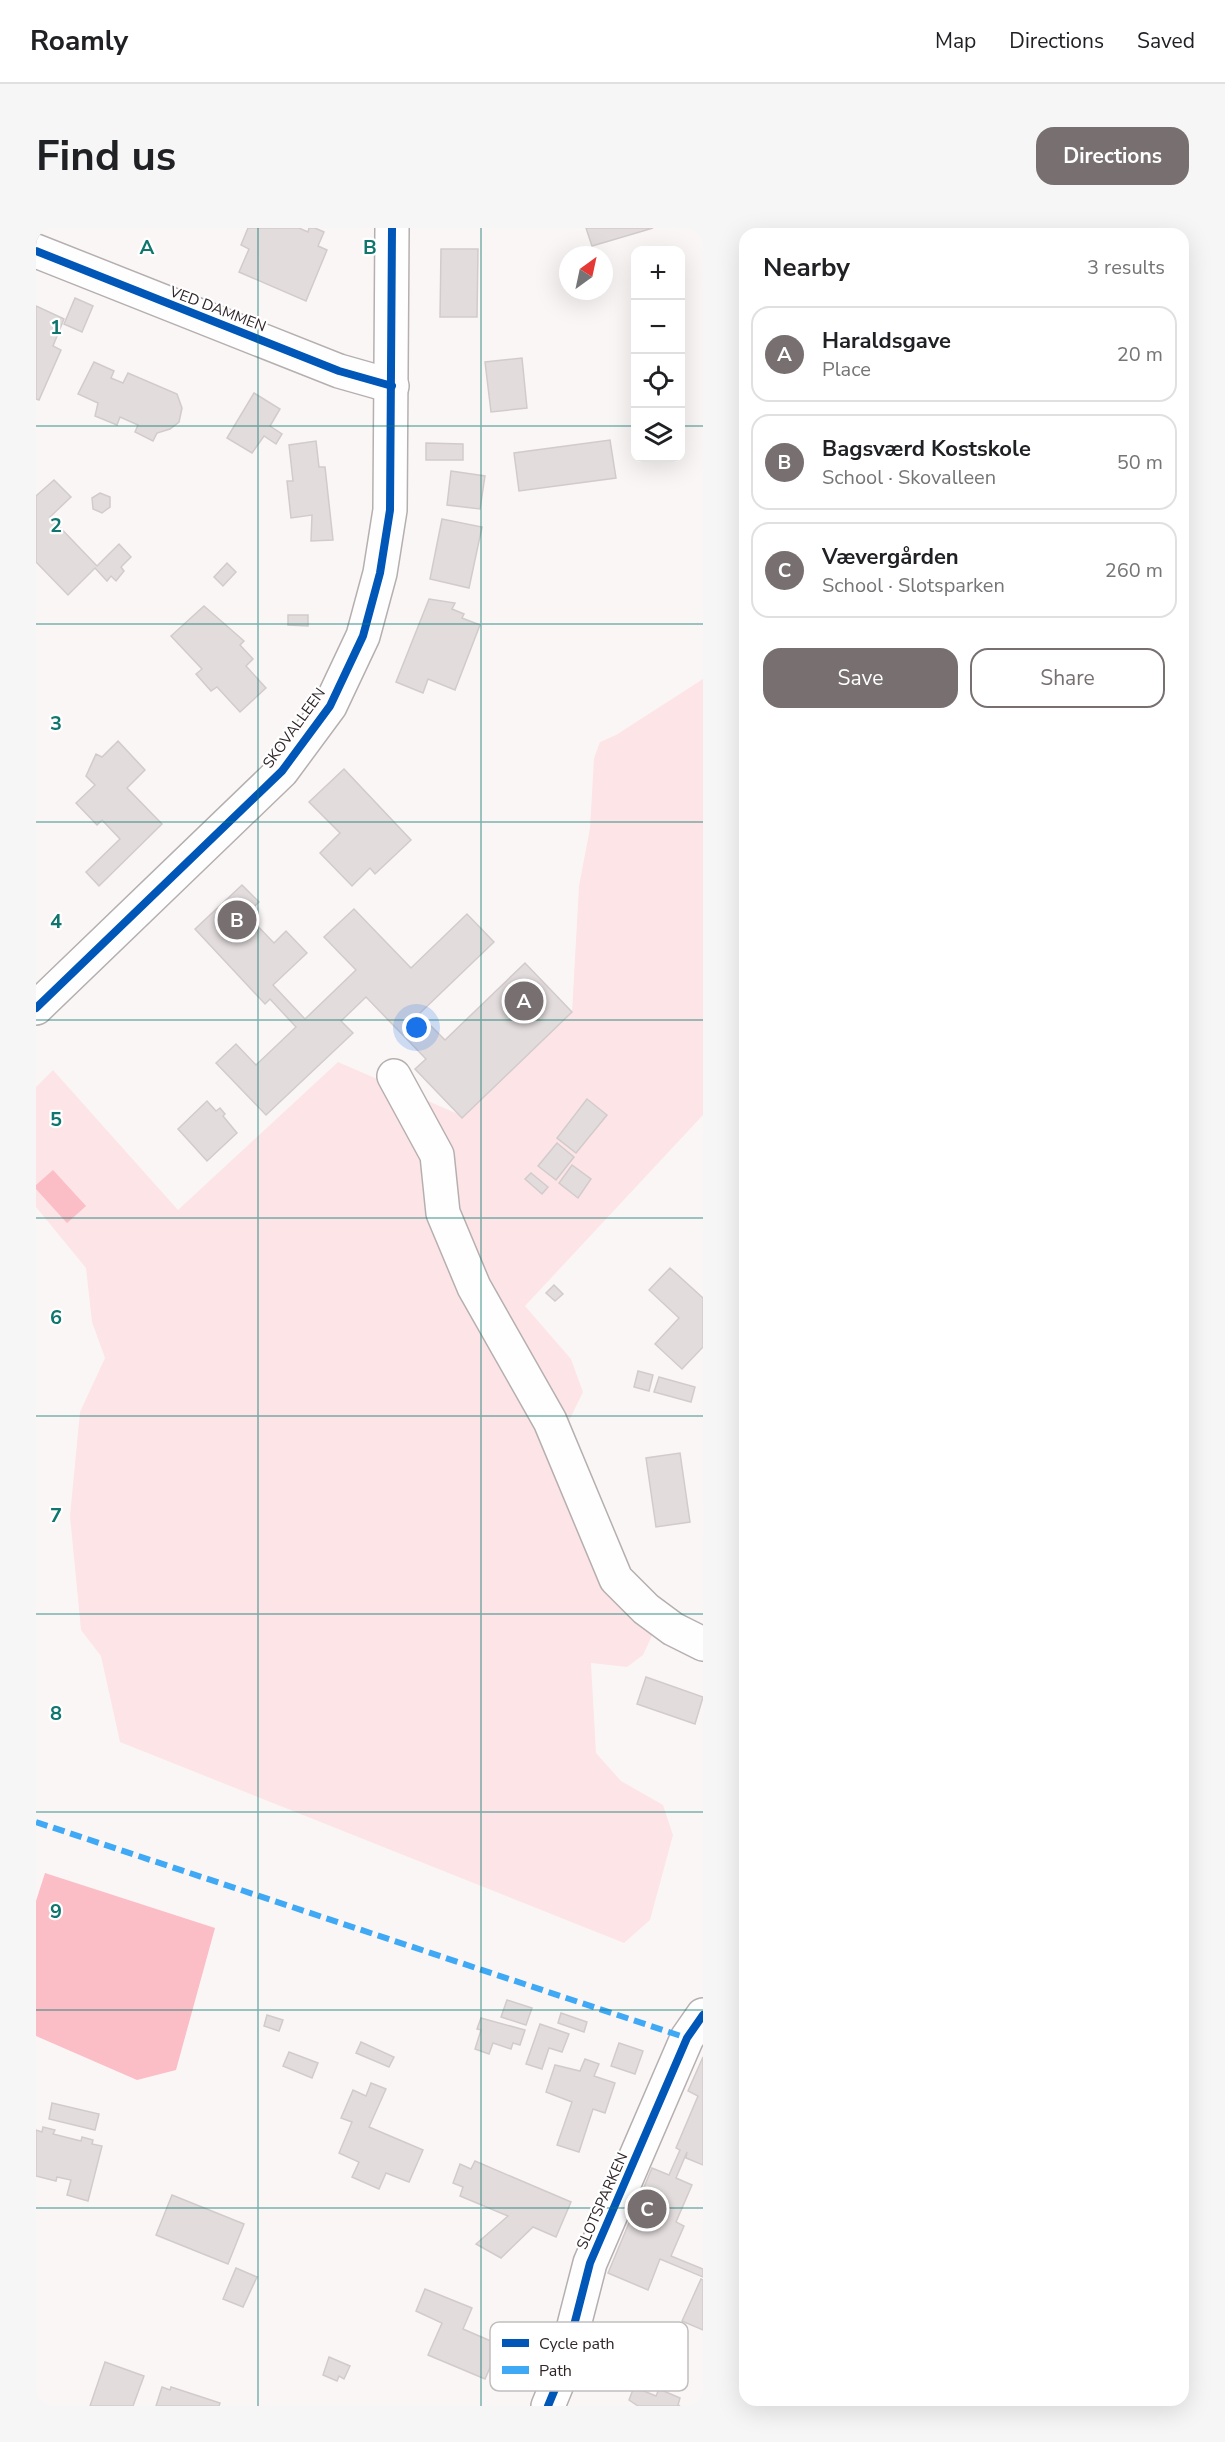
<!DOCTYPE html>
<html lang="en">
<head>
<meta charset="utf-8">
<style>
  body { margin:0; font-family:"Nunito Sans",sans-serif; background:#f6f6f6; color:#202124 }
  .controls { position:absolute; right:18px; top:18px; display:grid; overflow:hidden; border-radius:12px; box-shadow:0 6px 24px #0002 }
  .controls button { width:54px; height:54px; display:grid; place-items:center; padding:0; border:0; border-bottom:2px solid #e0e0e0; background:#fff; color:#202124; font:30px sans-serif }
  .compass { position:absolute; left:523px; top:18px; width:54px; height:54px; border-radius:50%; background:#fff; box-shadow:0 6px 24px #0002; rotate:33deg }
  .you { position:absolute; left:381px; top:800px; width:21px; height:21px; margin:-15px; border:4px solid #fff; border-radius:50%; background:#1a73e8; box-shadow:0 0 0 9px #1a73e833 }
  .badge { display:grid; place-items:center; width:39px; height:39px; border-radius:50%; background:#776f70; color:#fff; font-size:20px; font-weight:700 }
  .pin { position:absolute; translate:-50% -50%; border:3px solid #fff; box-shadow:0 2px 6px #0006 }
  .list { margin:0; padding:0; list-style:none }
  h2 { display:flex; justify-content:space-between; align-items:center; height:78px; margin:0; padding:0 24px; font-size:26px }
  h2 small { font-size:20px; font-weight:400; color:#757577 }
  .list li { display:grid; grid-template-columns:39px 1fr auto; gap:18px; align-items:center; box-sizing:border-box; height:96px; margin:0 12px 12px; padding:0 12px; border:2px solid #e0e0e0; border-radius:18px }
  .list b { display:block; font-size:22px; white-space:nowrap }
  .list p { margin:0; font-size:20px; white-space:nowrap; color:#757577 }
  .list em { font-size:20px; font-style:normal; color:#757577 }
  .actions { display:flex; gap:12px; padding:18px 24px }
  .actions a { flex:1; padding:14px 0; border:2px solid #776f70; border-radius:18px; text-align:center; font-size:21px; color:#776f70 }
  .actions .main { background:#776f70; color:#fff }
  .icon { flex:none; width:33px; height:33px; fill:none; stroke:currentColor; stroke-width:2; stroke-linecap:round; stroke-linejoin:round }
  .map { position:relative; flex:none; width:667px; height:2178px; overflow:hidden; border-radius:18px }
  header { display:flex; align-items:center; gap:36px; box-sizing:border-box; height:84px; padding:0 30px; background:#fff; border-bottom:2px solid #e0e0e0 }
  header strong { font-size:28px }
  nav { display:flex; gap:33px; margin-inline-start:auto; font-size:21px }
  .intro { display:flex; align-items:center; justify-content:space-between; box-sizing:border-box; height:144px; padding:0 36px }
  h1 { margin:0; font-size:42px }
  .button { padding:15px 27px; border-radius:18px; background:#776f70; color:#fff; font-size:21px; font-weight:700 }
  main { display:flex; gap:36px; padding:0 36px }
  aside { flex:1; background:#fff; border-radius:18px; box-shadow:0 6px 24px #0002 }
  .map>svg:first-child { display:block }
  .green { fill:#fde4e7 }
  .water { fill:#fbbdc6 }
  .building { fill:#e3dcdc; stroke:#d2cbcc; stroke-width:1.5 }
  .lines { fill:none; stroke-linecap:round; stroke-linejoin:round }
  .minor-casing { stroke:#b6afb0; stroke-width:36 }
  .minor { stroke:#fefefe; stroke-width:33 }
  .quiet { stroke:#3fa9f5; stroke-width:6; stroke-dasharray:12 6; stroke-linecap:butt }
  .cycleway-casing { stroke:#fff; stroke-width:11 }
  .cycleway { stroke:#0057b8; stroke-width:8 }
  .grid { fill:none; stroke:#0f766e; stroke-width:1.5; stroke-opacity:0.55 }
  .labels { text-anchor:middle; stroke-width:4.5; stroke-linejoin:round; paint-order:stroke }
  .street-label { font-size:15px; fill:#302628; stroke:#fff }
  .key { fill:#fff; stroke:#c1bebe; stroke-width:1.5 }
  .key-label { font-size:16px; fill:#302628 }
  .grid-label { font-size:20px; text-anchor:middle; font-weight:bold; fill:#0f766e; stroke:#fff; stroke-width:4.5; stroke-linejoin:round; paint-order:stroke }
</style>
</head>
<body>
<header>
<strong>Roamly</strong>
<nav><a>Map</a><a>Directions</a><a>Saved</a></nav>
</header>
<div class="intro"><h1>Find us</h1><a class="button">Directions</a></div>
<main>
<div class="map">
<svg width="667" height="2178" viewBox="0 0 667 2178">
  <rect width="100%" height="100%" fill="#fbf6f6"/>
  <polygon class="green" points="667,451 667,887 489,1078 535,1131 547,1164 529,1201 586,1340 628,1382 607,1427 591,1439 555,1435 560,1525 585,1553 627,1577 637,1607 614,1692 588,1715 84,1514 65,1428 45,1402 34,1288 44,1184 69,1130 56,1094 50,1040 0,979 0,859 17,842 142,982 302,834 422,886 536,784 543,658 554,600 558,530 564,514 580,507"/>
  <g class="water">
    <polygon points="17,942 50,978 31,995 0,961 0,957"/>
    <polygon points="9,1645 179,1700 140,1842 101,1852 0,1808 0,1673"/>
  </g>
  <g class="building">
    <polygon points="212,0 263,0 272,4 273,0 279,0 288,4 282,18 291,22 270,73 203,44 213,21 205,17"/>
    <polygon points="550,0 617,0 556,18"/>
    <polygon points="405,21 442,21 441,89 404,89"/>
    <polygon points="39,70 57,78 46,104 28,96"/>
    <polygon points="0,78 28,91 17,118 25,122 3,172 0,171"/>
    <polygon points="486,130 491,180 455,184 449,134"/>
    <polygon points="58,134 78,143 75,150 87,155 92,145 141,166 146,180 143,194 134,201 121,205 117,213 99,204 102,197 84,189 81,197 59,188 62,175 42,166"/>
    <polygon points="218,165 244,181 234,198 246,206 240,216 228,208 216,225 191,210"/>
    <polygon points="574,212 580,250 483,263 478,225"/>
    <polygon points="280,213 283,239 289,239 297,312 275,313 276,287 255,290 251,253 257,253 253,217"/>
    <polygon points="390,215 427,216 427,232 390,232"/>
    <polygon points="415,243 449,248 444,281 411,277"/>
    <polygon points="18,252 35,269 14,289 61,338 83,316 95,329 85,339 88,343 80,353 75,348 71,353 59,340 32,367 0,334 0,268"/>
    <polygon points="64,265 74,269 74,279 66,285 57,281 56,270"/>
    <polygon points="406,291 446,299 433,360 394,351"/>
    <polygon points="191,335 200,344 187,358 178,349"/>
    <polygon points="393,371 419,375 416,381 428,386 426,390 444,397 419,462 392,451 387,465 360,454"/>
    <polygon points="168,378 208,413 204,417 217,431 210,438 230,460 204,484 181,459 175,463 160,446 166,441 135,408"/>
    <polygon points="252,387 272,387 272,398 252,397"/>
    <polygon points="82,513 109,542 91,560 126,596 63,658 50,644 84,611 66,592 61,597 40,575 59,557 50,548 60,526 66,529"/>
    <polygon points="308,541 375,612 339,646 334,640 316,658 284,625 304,605 273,574"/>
    <polygon points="206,657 223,674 210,686 238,715 250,703 271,725 237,757 269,791 320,742 288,709 318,681 375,740 431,686 458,714 383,786 409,812 489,735 536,784 426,890 379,841 390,831 330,769 305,793 317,805 230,887 180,835 200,816 220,837 260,799 234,771 229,776 159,701"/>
    <polygon points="551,871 571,887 540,925 521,910"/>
    <polygon points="171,873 180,883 184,880 189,886 187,888 201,905 171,933 142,901"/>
    <polygon points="521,915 538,929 520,952 502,938"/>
    <polygon points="536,937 555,951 542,970 523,955"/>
    <polygon points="495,945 512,959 506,966 489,951"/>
    <polygon points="634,1040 667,1070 667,1119 646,1141 619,1116 643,1090 613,1062"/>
    <polygon points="518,1057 527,1066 519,1073 510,1065"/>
    <polygon points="602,1143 617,1147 613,1163 598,1159"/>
    <polygon points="623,1149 659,1159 655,1174 618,1164"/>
    <polygon points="644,1225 654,1294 620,1299 610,1230"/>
    <polygon points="610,1449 667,1469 659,1496 601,1476"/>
    <polygon points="471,1772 496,1780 490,1797 465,1789"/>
    <polygon points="525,1785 551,1794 548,1804 522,1795"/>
    <polygon points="231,1787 247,1792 243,1803 228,1798"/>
    <polygon points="445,1790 489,1802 484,1817 477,1815 475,1821 457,1815 453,1826 439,1821 445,1802 441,1801"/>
    <polygon points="504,1796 533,1806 526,1824 513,1820 506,1841 490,1836"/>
    <polygon points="325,1814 358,1829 353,1839 320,1825"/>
    <polygon points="583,1815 607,1823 599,1846 575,1838"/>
    <polygon points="253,1824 282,1835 276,1850 247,1838"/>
    <polygon points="667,1829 667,1937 650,1930 651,1924 640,1950 656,1957 640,1994 648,1998 635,2028 667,2041 667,2049 624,2031 612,2062 572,2045 616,1940 633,1947 644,1922 640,1920 662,1868 652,1863"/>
    <polygon points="549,1831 563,1836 558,1848 579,1855 569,1885 557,1881 543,1924 521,1917 536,1874 510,1864 519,1837 544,1843"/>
    <polygon points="335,1855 350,1861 333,1899 387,1922 373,1954 350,1945 343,1961 316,1949 323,1934 303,1925 316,1894 305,1890 317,1862 330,1868"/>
    <polygon points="16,1875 63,1886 59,1902 13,1891"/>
    <polygon points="7,1899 19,1902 17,1906 45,1913 46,1909 57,1912 56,1916 66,1918 52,1973 31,1967 35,1952 21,1949 20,1953 0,1948 0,1902 6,1904"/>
    <polygon points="439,1933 535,1974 520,2009 497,1999 465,2030 440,2016 472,1988 424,1968 427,1959 417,1955 424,1936 435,1941"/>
    <polygon points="136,1967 208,1996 192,2036 120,2007"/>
    <polygon points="200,2040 221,2049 207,2079 187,2071"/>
    <polygon points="665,2051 667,2052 667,2102 646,2093"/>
    <polygon points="389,2061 436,2080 427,2101 464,2117 449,2151 392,2127 406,2095 380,2083"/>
    <polygon points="293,2129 314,2138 308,2151 303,2148 301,2153 287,2147"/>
    <polygon points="69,2134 108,2148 97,2178 54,2178"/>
    <polygon points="126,2159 134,2162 135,2159 184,2175 183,2178 120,2178"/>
    <polygon points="598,2159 620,2168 623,2161 644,2170 642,2177 644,2178 602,2178 593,2172"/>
  </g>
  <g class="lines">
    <defs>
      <g id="minor">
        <polyline points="0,23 303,143 356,158"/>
        <polyline points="0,780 246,543 294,478 327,408 344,345 354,282 356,0"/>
        <polyline points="358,848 401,927 407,985 438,1059 514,1193 580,1351 610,1381 637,1401 667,1416"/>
        <polyline points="512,2178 526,2144 554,2035 651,1810 667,1787"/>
      </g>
    </defs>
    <use href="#minor" class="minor-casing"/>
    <use href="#minor" class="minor"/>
    <polyline class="quiet" points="0,1594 651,1810"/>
    <defs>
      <g id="cycleway">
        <polyline points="0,23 303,143 356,158"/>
        <polyline points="0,780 246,543 294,478 327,408 344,345 354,282 356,0"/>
        <polyline points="512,2178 526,2144 554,2035 651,1810 667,1787"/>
      </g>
    </defs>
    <use href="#cycleway" class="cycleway-casing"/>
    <use href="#cycleway" class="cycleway"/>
  </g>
  <path class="grid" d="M 222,0 L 222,2178M 445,0 L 445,2178M 0,198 L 600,198M 644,198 L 667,198M 0,396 L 667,396M 0,594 L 667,594M 0,792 L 667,792M 0,990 L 667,990M 0,1188 L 667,1188M 0,1386 L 667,1386M 0,1584 L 667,1584M 0,1782 L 667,1782M 0,1980 L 667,1980"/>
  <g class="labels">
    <g class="street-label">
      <text transform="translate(182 81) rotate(21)" y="5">VED DAMMEN</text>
      <text transform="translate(258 500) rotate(-54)" y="5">SKOVALLEEN</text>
      <text transform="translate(566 1973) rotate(-66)" y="5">SLOTSPARKEN</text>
    </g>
  </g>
  <rect x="454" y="2094" width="198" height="69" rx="9" class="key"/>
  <rect x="466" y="2111" width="27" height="8" fill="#0057b8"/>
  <rect x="466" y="2138" width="27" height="8" fill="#3fa9f5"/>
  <g class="key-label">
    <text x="503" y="2121">Cycle path</text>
    <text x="503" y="2148">Path</text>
  </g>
  <g class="grid-label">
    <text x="111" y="26">A</text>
    <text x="334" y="26">B</text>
    <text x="20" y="106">1</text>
    <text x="20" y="304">2</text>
    <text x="20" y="502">3</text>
    <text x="20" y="700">4</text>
    <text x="20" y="898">5</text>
    <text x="20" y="1096">6</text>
    <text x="20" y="1294">7</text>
    <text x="20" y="1492">8</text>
    <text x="20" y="1690">9</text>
  </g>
</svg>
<div class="controls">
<button>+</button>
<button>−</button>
<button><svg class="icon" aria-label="locate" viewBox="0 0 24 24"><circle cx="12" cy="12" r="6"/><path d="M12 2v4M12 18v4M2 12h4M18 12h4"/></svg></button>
<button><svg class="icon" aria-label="layers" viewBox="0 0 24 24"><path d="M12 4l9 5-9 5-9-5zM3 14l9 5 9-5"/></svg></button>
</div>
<svg class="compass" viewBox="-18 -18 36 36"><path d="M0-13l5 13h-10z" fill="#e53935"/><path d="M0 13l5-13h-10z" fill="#757577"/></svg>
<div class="you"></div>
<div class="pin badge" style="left:488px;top:773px">A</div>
<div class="pin badge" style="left:201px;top:692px">B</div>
<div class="pin badge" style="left:611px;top:1981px">C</div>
</div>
<aside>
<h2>Nearby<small>3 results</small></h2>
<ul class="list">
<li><span class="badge">A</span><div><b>Haraldsgave</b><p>Place</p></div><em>20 m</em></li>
<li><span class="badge">B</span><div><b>Bagsværd Kostskole</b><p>School · Skovalleen</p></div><em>50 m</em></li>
<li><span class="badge">C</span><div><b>Vævergården</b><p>School · Slotsparken</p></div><em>260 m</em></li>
</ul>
<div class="actions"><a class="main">Save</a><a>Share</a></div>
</aside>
</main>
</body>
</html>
